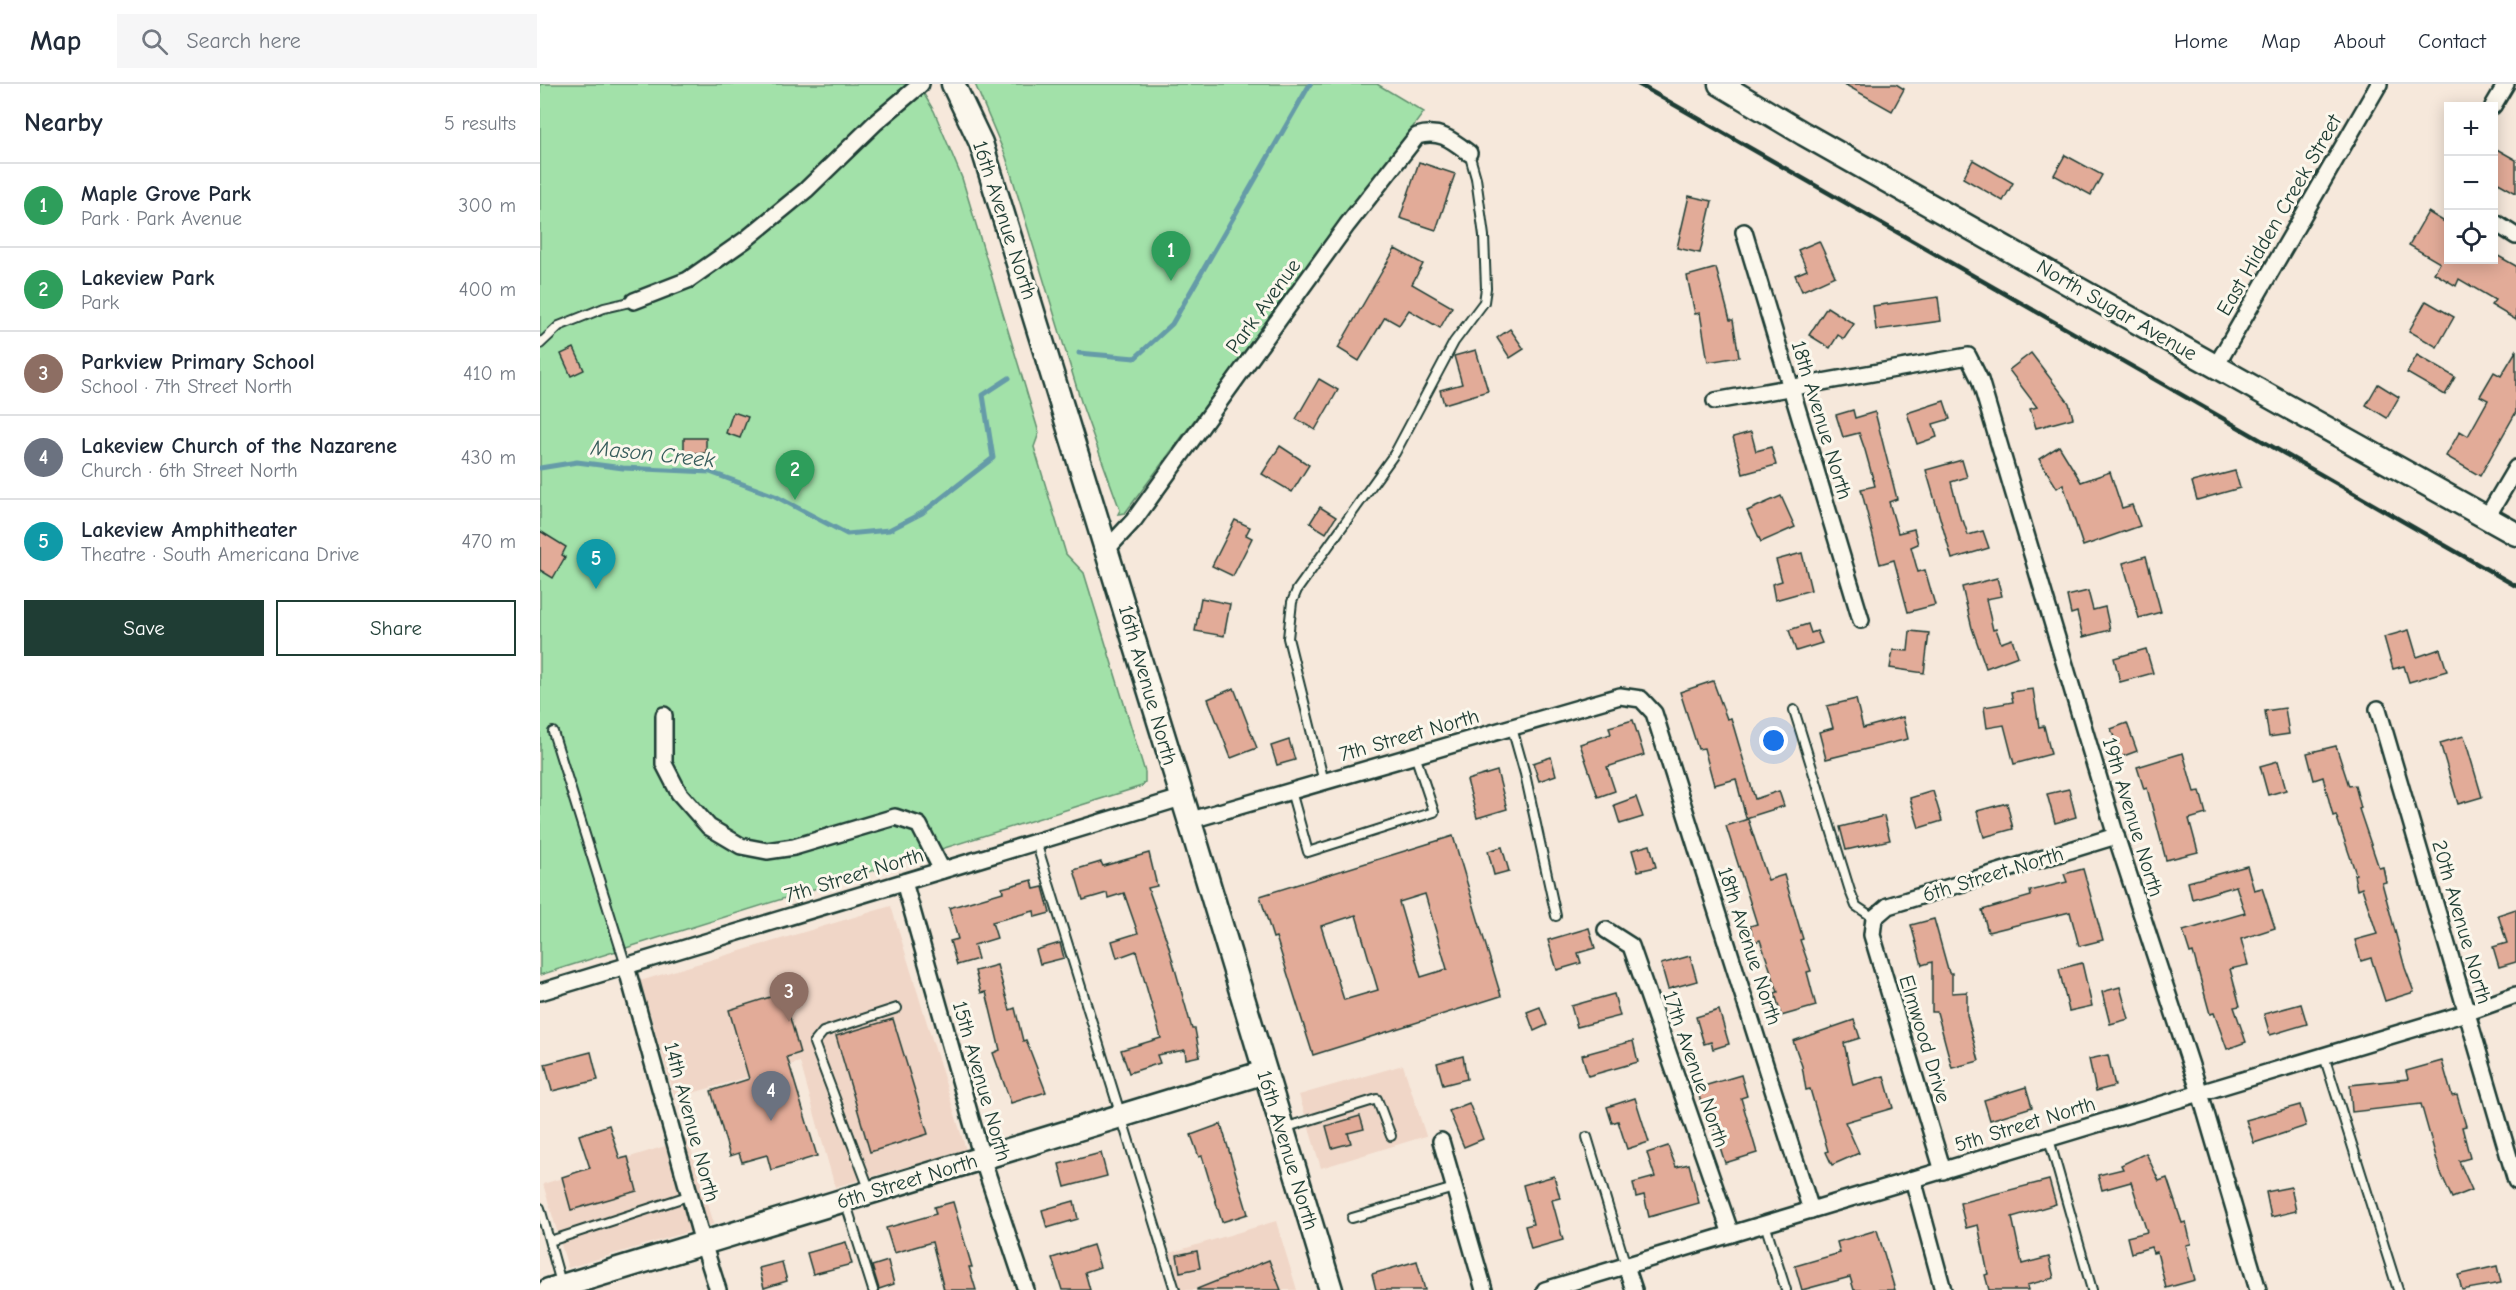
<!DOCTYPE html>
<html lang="en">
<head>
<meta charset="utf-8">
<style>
  body { margin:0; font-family:"Comic Neue",sans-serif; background:#f6f6f7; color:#1f2937 }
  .controls { position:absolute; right:18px; top:18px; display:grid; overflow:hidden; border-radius:0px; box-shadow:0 3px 15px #0003 }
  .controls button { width:54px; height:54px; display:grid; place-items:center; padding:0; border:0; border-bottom:2px solid #e0e1e3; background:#fff; color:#1f2937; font:30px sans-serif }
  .you { position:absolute; left:1234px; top:657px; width:21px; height:21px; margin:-15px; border:4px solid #fff; border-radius:50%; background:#1a73e8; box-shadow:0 0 0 9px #1a73e833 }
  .badge { display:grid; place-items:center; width:39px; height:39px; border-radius:50%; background:#1f3d34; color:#fff; font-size:20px; font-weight:700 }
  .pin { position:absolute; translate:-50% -50px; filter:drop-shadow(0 2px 3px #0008) }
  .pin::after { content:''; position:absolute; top:32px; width:21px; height:18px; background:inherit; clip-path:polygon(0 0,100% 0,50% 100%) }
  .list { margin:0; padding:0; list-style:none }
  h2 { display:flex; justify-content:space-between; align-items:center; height:78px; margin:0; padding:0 24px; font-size:26px }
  h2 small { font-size:20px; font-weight:400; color:#747a83 }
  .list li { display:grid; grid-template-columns:39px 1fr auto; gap:18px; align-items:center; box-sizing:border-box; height:84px; padding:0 24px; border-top:2px solid #e0e1e3 }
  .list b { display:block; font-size:22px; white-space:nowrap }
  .list p { margin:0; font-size:20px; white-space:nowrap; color:#747a83 }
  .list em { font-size:20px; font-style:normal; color:#747a83 }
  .actions { display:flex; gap:12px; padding:18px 24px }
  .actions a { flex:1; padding:14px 0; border:2px solid #1f3d34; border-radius:0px; text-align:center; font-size:21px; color:#1f3d34 }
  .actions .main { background:#1f3d34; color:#fff }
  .icon { flex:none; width:33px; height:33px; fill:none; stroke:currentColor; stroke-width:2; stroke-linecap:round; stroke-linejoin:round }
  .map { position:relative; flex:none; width:1976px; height:1206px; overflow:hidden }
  header { display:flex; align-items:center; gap:36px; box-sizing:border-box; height:84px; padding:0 30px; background:#fff; border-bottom:2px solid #e0e1e3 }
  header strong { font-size:28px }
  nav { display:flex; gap:33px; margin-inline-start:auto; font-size:21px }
  .search { width:420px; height:54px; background:#f6f6f7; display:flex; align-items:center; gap:15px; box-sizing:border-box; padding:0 21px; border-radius:0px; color:#747a83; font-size:22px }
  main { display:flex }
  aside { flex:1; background:#fff }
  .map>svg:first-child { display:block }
  .built { fill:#f0d6c7 }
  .green { fill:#a2e1a9; stroke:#608f6e; stroke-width:1.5 }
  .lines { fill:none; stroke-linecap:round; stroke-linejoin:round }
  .stream { stroke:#659ba8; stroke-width:5 }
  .building { fill:#e2ab98; stroke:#1f3d34; stroke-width:1.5; fill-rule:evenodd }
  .lane-casing { stroke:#1f3d34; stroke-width:12 }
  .street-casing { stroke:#1f3d34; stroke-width:20 }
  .secondary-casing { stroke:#1f3d34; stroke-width:27 }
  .lane { stroke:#fbf7ec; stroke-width:8 }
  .street { stroke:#fbf7ec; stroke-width:15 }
  .secondary { stroke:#fbf7ec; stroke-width:22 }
  .rail { stroke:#1f3d34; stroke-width:4.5 }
  .labels { text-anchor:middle; stroke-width:6; stroke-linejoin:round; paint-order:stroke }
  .street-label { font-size:21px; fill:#1f3d34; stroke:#fbf7ec }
  .water-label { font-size:22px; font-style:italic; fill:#365c5b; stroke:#fbf7ec }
</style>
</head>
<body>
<header>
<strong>Map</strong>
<div class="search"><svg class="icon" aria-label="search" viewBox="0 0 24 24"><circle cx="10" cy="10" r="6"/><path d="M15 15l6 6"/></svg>Search here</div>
<nav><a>Home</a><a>Map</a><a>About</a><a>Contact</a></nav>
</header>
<main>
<aside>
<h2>Nearby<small>5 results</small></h2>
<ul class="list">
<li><span class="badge" style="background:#2e9e5b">1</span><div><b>Maple Grove Park</b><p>Park · Park Avenue</p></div><em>300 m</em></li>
<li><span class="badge" style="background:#2e9e5b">2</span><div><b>Lakeview Park</b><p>Park</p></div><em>400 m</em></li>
<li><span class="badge" style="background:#8d6e63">3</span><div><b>Parkview Primary School</b><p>School · 7th Street North</p></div><em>410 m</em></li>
<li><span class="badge" style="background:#6b7280">4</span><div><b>Lakeview Church of the Nazarene</b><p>Church · 6th Street North</p></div><em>430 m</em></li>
<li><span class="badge" style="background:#0f9aa8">5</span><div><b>Lakeview Amphitheater</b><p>Theatre · South Americana Drive</p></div><em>470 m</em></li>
</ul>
<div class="actions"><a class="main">Save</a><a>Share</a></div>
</aside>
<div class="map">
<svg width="1976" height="1206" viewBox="0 0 1976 1206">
  <rect width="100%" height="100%" fill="#f6e8db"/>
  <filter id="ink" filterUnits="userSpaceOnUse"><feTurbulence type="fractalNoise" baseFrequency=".0167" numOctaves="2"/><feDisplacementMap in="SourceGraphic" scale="12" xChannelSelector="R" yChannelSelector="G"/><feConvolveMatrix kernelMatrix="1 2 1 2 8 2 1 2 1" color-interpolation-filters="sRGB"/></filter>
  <g filter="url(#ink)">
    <g class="built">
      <polygon points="351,822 426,1066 295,1103 260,978 135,1014 100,897"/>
      <polygon points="863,981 886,1052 781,1084 759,1011"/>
      <polygon points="148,1055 174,1140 28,1184 3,1100"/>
      <polygon points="736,1137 757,1206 641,1206 630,1169"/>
    </g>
    <g class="green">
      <polygon points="0,0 378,0 394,27 422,94 499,349 494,363 526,470 544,489 605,688 605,698 602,702 0,891"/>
      <polygon points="435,0 837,0 884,28 585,429 578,430 580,426 543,324 466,73"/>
    </g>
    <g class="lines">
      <g class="stream">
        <polyline points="539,269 595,274 632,240 770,0"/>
        <polyline points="0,384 37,378 83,384 170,388 235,412 307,450 349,446 382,429 453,374 443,311 469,294"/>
      </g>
    </g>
    <g class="building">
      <polygon points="1304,0 1356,0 1364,5 1352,27"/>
      <polygon points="1953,63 1976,76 1976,109 1953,96"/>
      <polygon points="1525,71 1562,91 1551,111 1514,91"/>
      <polygon points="1433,76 1473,99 1463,117 1423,94"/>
      <polygon points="879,78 915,90 896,146 860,134"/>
      <polygon points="1149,112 1172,117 1160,169 1137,164"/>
      <polygon points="1888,128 1908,140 1908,176 1953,176 1953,169 1976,182 1976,236 1951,221 1955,216 1919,195 1916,202 1894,189 1900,179 1869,161"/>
      <polygon points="1279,157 1295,192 1262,207 1255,191 1267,186 1258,166"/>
      <polygon points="855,165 883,180 872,200 912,223 900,244 869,226 859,241 845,233 819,277 798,264"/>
      <polygon points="1176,184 1190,236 1193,236 1199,273 1168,278 1160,229 1155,230 1147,192"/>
      <polygon points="1398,213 1401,237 1336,246 1333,222"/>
      <polygon points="1886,217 1914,233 1897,263 1869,247"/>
      <polygon points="1287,223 1314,240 1304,255 1298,251 1290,264 1269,251"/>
      <polygon points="970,245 984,265 970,274 957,254"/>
      <polygon points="34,264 44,286 31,292 21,270"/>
      <polygon points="936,266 948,307 904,320 900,306 922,300 914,272"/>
      <polygon points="1976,267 1976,328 1940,392 1906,372 1920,347 1928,352 1948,316 1940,312 1954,288 1961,292"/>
      <polygon points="1491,269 1529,319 1533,334 1496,344 1490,325 1497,323 1469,286"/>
      <polygon points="1877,271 1915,293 1905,311 1867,289"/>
      <polygon points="779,295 798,306 775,346 756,335"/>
      <polygon points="1838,300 1859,313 1847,334 1826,321"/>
      <polygon points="1404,317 1410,335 1393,340 1397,353 1377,360 1367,329"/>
      <polygon points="1313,326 1315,334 1335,328 1357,415 1349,418 1358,449 1374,445 1378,460 1371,463 1378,488 1385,486 1395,521 1368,528 1354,476 1340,480 1321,405 1335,402 1325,366 1319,349 1303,353 1296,331"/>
      <polygon points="193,328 208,333 200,354 186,349"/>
      <polygon points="1211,348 1216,367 1231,363 1236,381 1203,390 1193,353"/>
      <rect x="144" y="354" width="22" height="15"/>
      <polygon points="740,362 769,381 752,408 722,390"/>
      <polygon points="1519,362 1541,398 1570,388 1582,424 1592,421 1600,442 1543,462 1523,400 1517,404 1499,375"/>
      <polygon points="1422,376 1427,393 1411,398 1421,437 1423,436 1428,451 1443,447 1449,464 1412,475 1386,386"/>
      <polygon points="1695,387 1700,404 1657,416 1652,398"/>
      <polygon points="1241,412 1255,443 1221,458 1207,427"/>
      <polygon points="780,423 796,433 786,449 770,439"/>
      <polygon points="695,436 710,443 706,451 712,454 693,492 672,482"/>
      <polygon points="0,447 26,463 22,471 25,473 13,494 0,486"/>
      <polygon points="1262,469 1271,506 1235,516 1232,500 1242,497 1236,476"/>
      <polygon points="1606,472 1621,528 1599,534 1583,479"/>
      <polygon points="1457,494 1462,512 1446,515 1453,546 1456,545 1461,559 1472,555 1478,572 1446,584 1432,544 1422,503"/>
      <polygon points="1548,507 1553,526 1565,523 1570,546 1543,553 1537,528 1531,530 1527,512"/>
      <polygon points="661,514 690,520 684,552 655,547"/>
      <polygon points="1268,540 1271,549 1277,547 1282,559 1256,567 1249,546"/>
      <polygon points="1869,546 1877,573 1900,565 1907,587 1869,598 1864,582 1853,585 1844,553"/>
      <polygon points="1370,547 1389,549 1384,589 1350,584 1353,566 1368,567"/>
      <polygon points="1606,565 1613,589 1580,598 1574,574"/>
      <polygon points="1173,597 1187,635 1191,634 1215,715 1239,707 1244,722 1206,734 1196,695 1174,701 1164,664 1158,665 1140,608"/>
      <polygon points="694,604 717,664 691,674 668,615"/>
      <polygon points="1493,605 1499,643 1504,642 1511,670 1474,680 1464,641 1447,644 1444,623 1473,618 1471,608"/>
      <polygon points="1316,615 1323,644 1363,633 1368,655 1286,675 1279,648 1293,644 1287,622"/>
      <polygon points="1745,624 1749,650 1729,653 1725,627"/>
      <polygon points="1093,636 1104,671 1067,683 1075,707 1058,713 1040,660 1071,650 1069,643"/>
      <polygon points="1587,639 1597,667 1581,673 1571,645"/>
      <polygon points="1924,652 1942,713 1918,720 1900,659"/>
      <polygon points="749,656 755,676 737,681 731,662"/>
      <polygon points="1796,662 1809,702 1815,701 1821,724 1819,725 1839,784 1843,783 1846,798 1842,799 1865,884 1874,908 1845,917 1831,874 1821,877 1815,856 1837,850 1822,804 1817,806 1814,791 1816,790 1796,731 1793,732 1783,693 1774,696 1767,669"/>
      <polygon points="1643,669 1654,708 1660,707 1666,730 1649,735 1658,768 1626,776 1607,704 1604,705 1597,683"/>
      <polygon points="1011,673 1016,691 999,697 993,679"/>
      <polygon points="1738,677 1746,706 1728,711 1720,682"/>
      <polygon points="957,687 967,725 937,734 927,696"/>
      <polygon points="1529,705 1536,733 1515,739 1507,710"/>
      <polygon points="1393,707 1402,737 1379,744 1370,714"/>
      <polygon points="1096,713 1103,733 1080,740 1074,721"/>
      <polygon points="1467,719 1473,745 1444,753 1437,727"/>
      <polygon points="1344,732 1350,756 1306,766 1300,743"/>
      <polygon points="1208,735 1228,796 1244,791 1263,855 1260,856 1271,887 1267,888 1276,922 1241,932 1235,909 1238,908 1220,856 1215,858 1210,842 1217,840 1186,742"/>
      <path d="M 913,752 L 961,912 L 773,971 L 736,853 L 733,854 L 720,812 ZM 885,810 L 907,885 L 881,893 L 859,818 ZM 816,831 L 838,906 L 804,916 L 781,842 Z"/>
      <polygon points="1110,761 1116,783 1098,787 1092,766"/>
      <polygon points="962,763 969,787 954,791 948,767"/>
      <polygon points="609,769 617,802 608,804 628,860 652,945 655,945 660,972 646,975 645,966 617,971 620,979 589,989 581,966 621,954 596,867 577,874 572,857 598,849 584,809 568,814 567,809 543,816 534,786 561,778 563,782"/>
      <polygon points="1707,782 1714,806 1722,804 1735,844 1701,855 1708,881 1690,885 1700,922 1694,923 1706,958 1687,965 1674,929 1670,930 1653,868 1650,869 1643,847 1705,829 1696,802 1652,815 1648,798"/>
      <polygon points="1543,785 1563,856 1539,862 1530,828 1448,848 1442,826 1491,812 1490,807 1527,798 1524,790"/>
      <polygon points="492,796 494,805 503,803 510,829 495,833 494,827 452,838 457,854 434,861 438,875 417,881 410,857 418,855 409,824 463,808 462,804"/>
      <polygon points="1976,825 1976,878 1959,883 1953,863 1967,859 1958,831"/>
      <polygon points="1394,835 1409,889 1412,889 1412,909 1427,908 1427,931 1439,977 1412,984 1397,928 1392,928 1392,878 1382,881 1371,841"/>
      <polygon points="1049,844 1055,864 1038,869 1041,879 1017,886 1008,856"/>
      <polygon points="520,859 524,874 500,880 496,866"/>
      <polygon points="1150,872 1157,897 1128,905 1121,880"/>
      <polygon points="1542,879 1552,922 1529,927 1519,885"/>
      <polygon points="457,881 470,926 475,924 483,957 486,956 506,1008 471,1019 453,969 460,966 446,908 441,909 435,887"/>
      <polygon points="1580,903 1589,935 1570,940 1562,908"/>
      <polygon points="243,909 260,969 247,973 277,1072 231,1086 227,1071 202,1078 199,1069 190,1072 171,1007 209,995 189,926"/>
      <polygon points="1074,910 1080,932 1037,943 1031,922"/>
      <polygon points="1761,920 1767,940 1730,951 1724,930"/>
      <polygon points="1000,923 1007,941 994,947 987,928"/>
      <polygon points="1179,926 1189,960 1173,965 1171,958 1164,960 1156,933"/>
      <polygon points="353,935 388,1050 330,1068 296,952"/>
      <polygon points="1314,936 1320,954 1304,959 1313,1001 1344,992 1353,1024 1305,1038 1319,1069 1292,1081 1286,1068 1288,1067 1270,1005 1266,1006 1262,982 1253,957"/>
      <polygon points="1093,957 1098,978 1048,992 1042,971"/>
      <polygon points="51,968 58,996 12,1007 5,980"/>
      <polygon points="1568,971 1575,1002 1556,1007 1549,975"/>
      <polygon points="923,972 927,995 903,1001 897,979"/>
      <polygon points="1902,977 1912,1012 1917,1011 1926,1042 1922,1043 1930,1074 1919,1077 1932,1106 1912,1114 1900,1087 1881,1020 1812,1028 1810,1001 1868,995 1866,987"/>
      <polygon points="1201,991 1207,1012 1201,1014 1217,1069 1185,1079 1166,1018 1161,1019 1157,1004"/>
      <polygon points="1486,1003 1492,1023 1450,1036 1444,1016"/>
      <polygon points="1095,1014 1109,1058 1087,1065 1078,1037 1072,1039 1067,1023"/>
      <polygon points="929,1019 943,1055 924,1063 909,1027"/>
      <polygon points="1760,1021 1766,1042 1714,1059 1706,1036"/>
      <polygon points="820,1032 824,1045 808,1049 811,1059 792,1064 786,1042"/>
      <polygon points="681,1040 708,1130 682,1138 662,1072 659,1073 651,1051"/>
      <polygon points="69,1041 80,1075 88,1073 97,1107 31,1126 22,1093 50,1084 39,1051"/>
      <polygon points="1128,1062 1136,1083 1149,1080 1159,1119 1109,1133 1104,1111 1096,1113 1093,1099 1115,1093 1107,1069"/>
      <polygon points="561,1069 567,1092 525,1103 519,1080"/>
      <polygon points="1606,1069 1619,1097 1627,1094 1642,1139 1646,1138 1651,1160 1646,1161 1655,1196 1626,1204 1617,1168 1613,1169 1611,1163 1591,1169 1587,1153 1607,1148 1591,1098 1562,1106 1558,1091 1583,1085 1581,1081"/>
      <polygon points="1014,1092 1020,1114 1012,1116 1023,1156 991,1165 985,1142 993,1140 983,1101"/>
      <polygon points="1509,1096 1516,1120 1472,1133 1482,1180 1509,1173 1514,1194 1487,1201 1488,1206 1449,1206 1445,1191 1448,1190 1438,1141 1426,1144 1420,1119"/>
      <polygon points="1751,1103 1756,1127 1731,1133 1726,1108"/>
      <polygon points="534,1117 538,1135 507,1144 502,1126"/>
      <polygon points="413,1118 432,1183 429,1183 436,1206 404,1206 392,1158 354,1169 346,1144 396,1130 394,1123"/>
      <polygon points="1337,1146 1355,1206 1314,1206 1310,1193 1262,1206 1255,1182 1300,1169 1297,1158"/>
      <polygon points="306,1158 312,1180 273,1190 267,1169"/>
      <polygon points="553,1161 560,1183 545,1188 550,1206 522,1206 512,1174"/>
      <polygon points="657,1167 660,1184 640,1188 637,1171"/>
      <polygon points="729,1176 741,1206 657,1206 657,1205"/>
      <polygon points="348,1177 354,1200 339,1205 332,1182"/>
      <polygon points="877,1177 885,1206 836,1206 832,1190"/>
      <polygon points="242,1178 247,1197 224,1204 219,1184"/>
      <polygon points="1957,1182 1961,1199 1922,1206 1918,1191"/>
    </g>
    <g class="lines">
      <defs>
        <g id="lane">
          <polyline points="0,260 19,242 64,224 94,217"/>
          <polyline points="1254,626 1310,807 1316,822 1334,834"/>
          <polyline points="972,644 985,690 1016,832"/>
          <polyline points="13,648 86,882"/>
          <polyline points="784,698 748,554 752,518 757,506 855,369 914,258 944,218 946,204 944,152 936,94 929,69"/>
          <polyline points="751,707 768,768 894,728 875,671"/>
          <polyline points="496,758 635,1206"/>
          <polyline points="1784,972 1858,1206"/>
          <polyline points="744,1044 837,1015 851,1052"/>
          <polyline points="1047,1053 1086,1182"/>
          <polyline points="1509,1055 1552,1206"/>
          <polyline points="330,1107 274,959 283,948 357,924"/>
          <polyline points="305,1117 333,1206"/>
          <polyline points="0,1124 21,1199"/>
          <polyline points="812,1134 914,1104"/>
          <polyline points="1225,1140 1246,1206"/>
          <polyline points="10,1157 151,1111"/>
        </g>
        <g id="street">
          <polyline points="1953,22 1966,0"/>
          <polyline points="1954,138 1976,152"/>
          <polyline points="1204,148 1321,536"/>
          <polyline points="94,217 148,196 205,156 266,106 335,39 381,0"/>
          <polyline points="1676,282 1839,0"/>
          <polyline points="1175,317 1428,272 1440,296 1576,752 1660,1009 1718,1206"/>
          <polyline points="1947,433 1976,384"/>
          <path d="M 568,464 L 594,436 L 807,141 L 877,52 C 899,45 912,56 929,69"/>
          <polyline points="1838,625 1976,1097"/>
          <polyline points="124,631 124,680 139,709 169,743 201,762 227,767 254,763 355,733 379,741 402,786"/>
          <polyline points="648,737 1080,612 1101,615 1114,629 1271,1126"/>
          <polyline points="364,798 442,1074 486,1206"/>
          <polyline points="1066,846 1091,862 1191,1150"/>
          <polyline points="86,882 163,1159 178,1206"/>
          <polyline points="0,908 641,714"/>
          <polyline points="901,1057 944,1206"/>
          <polyline points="1403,1087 1332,851 1334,834 1348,822 1576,752"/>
          <polyline points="1373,1095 1403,1206"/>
          <polyline points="1086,1182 1094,1206"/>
          <polyline points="1005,1206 1926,929 1976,911"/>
        </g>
        <g id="secondary">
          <path d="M 413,0 L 441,59 C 561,441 676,823 791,1206"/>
          <polyline points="1180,0 1264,50 1659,273 1976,450"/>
          <polyline points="9,1206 725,988"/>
        </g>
      </defs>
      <use href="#lane" class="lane-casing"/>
      <use href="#street" class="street-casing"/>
      <use href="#secondary" class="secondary-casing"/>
      <use href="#lane" class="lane"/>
      <use href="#street" class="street"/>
      <use href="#secondary" class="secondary"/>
      <polyline class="rail" points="1098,0 1976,502"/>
    </g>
  </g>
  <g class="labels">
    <g class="street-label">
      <text transform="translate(1739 131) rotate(-60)" y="7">East Hidden Creek Street</text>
      <text transform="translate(465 136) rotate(72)" y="7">16th Avenue North</text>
      <text transform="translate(723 222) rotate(-54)" y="7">Park Avenue</text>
      <text transform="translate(1577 226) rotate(30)" y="7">North Sugar Avenue</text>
      <text transform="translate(1282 336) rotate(73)" y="7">18th Avenue North</text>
      <text transform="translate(608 601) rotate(74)" y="7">16th Avenue North</text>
      <text transform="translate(869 651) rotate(-16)" y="7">7th Street North</text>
      <text transform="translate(1593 733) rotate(73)" y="7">19th Avenue North</text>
      <text transform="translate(1453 790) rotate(-17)" y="7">6th Street North</text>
      <text transform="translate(314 791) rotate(-17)" y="7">7th Street North</text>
      <text transform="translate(1922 838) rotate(74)" y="7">20th Avenue North</text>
      <text transform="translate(1210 862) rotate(72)" y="7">18th Avenue North</text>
      <text transform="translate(1385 955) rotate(73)" y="7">Elmwood Drive</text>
      <text transform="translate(1156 985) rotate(71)" y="7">17th Avenue North</text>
      <text transform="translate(442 997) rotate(74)" y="7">15th Avenue North</text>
      <text transform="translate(152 1038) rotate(75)" y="7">14th Avenue North</text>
      <text transform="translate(1485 1040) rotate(-17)" y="7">5th Street North</text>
      <text transform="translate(748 1066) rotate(73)" y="7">16th Avenue North</text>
      <text transform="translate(367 1097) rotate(-17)" y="7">6th Street North</text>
    </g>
    <g class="water-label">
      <text transform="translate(113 369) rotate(6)" y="8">Mason Creek</text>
    </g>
  </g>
</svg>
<div class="controls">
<button>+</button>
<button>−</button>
<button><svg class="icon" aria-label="locate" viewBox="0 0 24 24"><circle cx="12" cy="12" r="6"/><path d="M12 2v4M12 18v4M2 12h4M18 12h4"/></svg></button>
</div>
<div class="you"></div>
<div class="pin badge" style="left:631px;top:197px;background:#2e9e5b">1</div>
<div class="pin badge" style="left:255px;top:416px;background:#2e9e5b">2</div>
<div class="pin badge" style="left:249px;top:938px;background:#8d6e63">3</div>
<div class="pin badge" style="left:231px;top:1037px;background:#6b7280">4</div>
<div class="pin badge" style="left:56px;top:505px;background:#0f9aa8">5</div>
</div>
</main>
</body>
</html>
